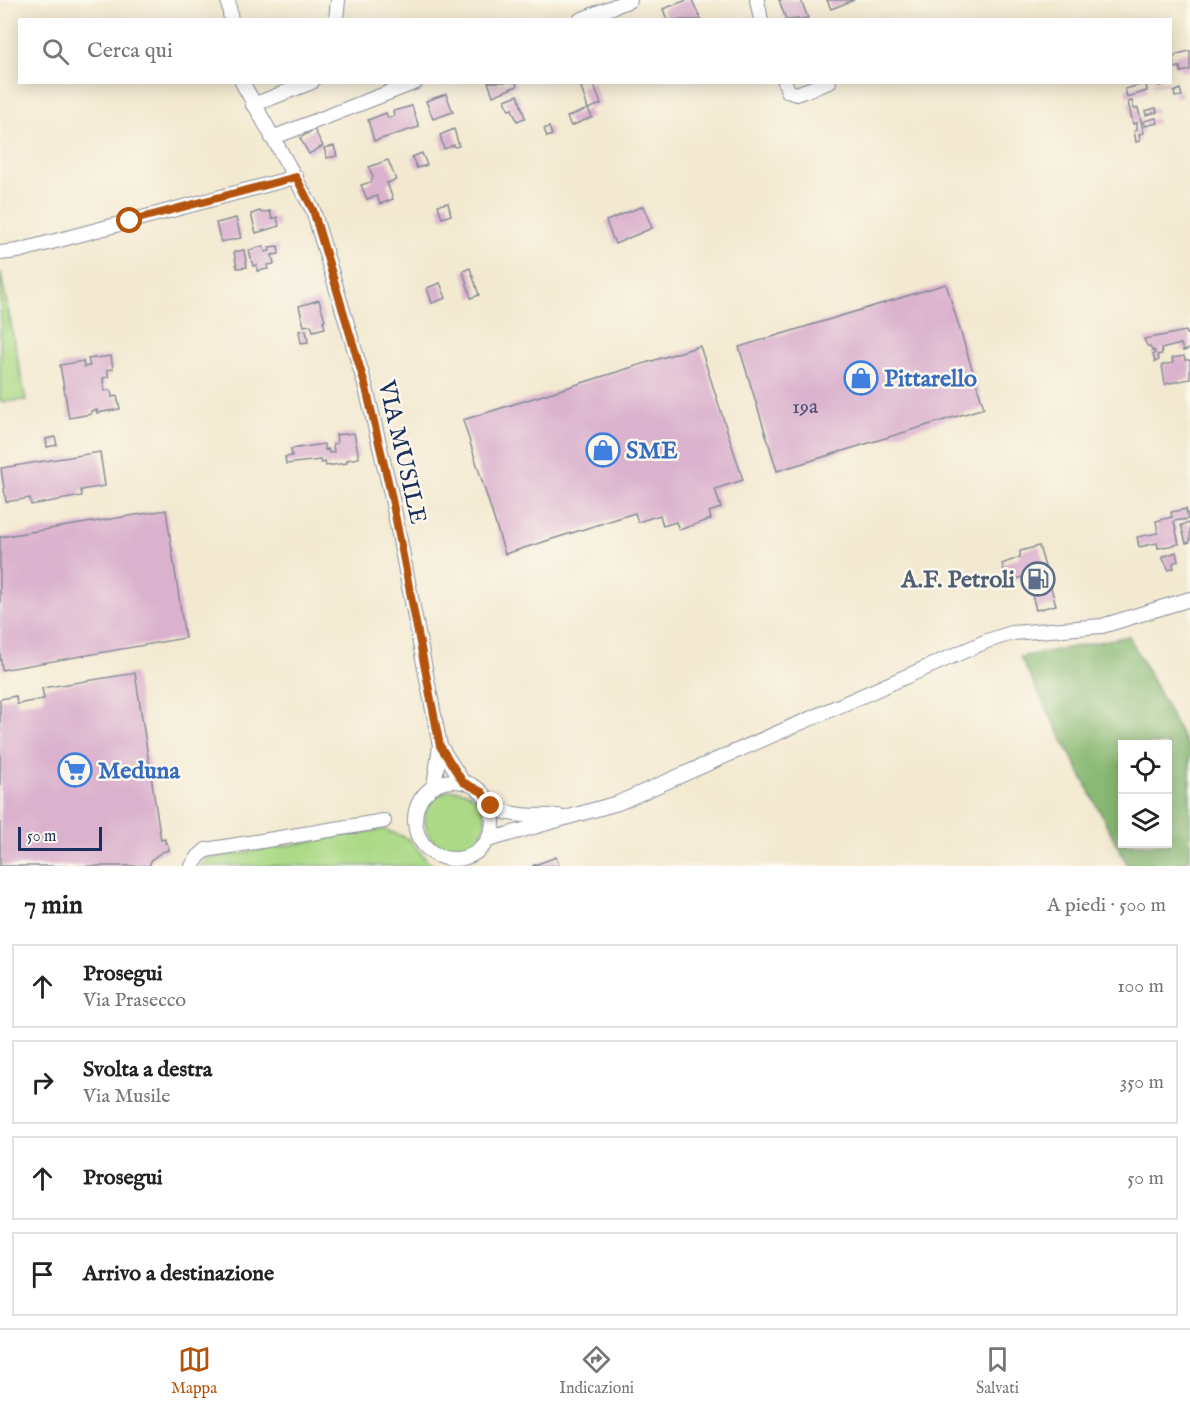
<!DOCTYPE html>
<html lang="it">
<head>
<meta charset="utf-8">
<style>
  body { margin:0; font-family:"IM FELL English",serif; background:#f2f2f2; color:#222 }
  .controls { position:absolute; right:18px; bottom:18px; display:grid; overflow:hidden; border-radius:0px; box-shadow:0 3px 15px #0003 }
  .controls button { width:54px; height:54px; display:grid; place-items:center; padding:0; border:0; border-bottom:2px solid #e0e0e0; background:#fff; color:#222; font:30px sans-serif }
  .scale { position:absolute; left:18px; bottom:15px; width:84px; box-sizing:border-box; padding-left:6px; border:3px solid #1b2f5e; border-top:0; font-size:16px; line-height:21px; white-space:nowrap; color:#1b2f5e; -webkit-text-stroke:4px #fbf7ec; paint-order:stroke }
  .stop { position:absolute; width:18px; height:18px; margin:-14px; border:4px solid #b45309; border-radius:50%; background:#fff }
  .stop.end { background:#b45309; border-color:#fff; box-shadow:0 2px 6px #0008 }
  .list { margin:0; padding:0; list-style:none }
  h2 { display:flex; justify-content:space-between; align-items:center; height:78px; margin:0; padding:0 24px; font-size:26px }
  h2 small { font-size:20px; font-weight:400; color:#767676 }
  .list li { display:grid; grid-template-columns:39px 1fr auto; gap:18px; align-items:center; box-sizing:border-box; height:84px; margin:0 12px 12px; padding:0 12px; border:2px solid #e0e0e0; border-radius:0px }
  .list b { display:block; font-size:22px; white-space:nowrap }
  .list p { margin:0; font-size:20px; white-space:nowrap; color:#767676 }
  .list em { font-size:20px; font-style:normal; color:#767676 }
  .icon { flex:none; width:33px; height:33px; fill:none; stroke:currentColor; stroke-width:2; stroke-linecap:round; stroke-linejoin:round }
  .map { position:relative; flex:none; width:1190px; height:866px; overflow:hidden }
  .search { position:absolute; background:#fff; box-shadow:0 3px 15px #0003; left:18px; right:18px; top:18px; height:66px; display:flex; align-items:center; gap:15px; box-sizing:border-box; padding:0 21px; border-radius:0px; color:#767676; font-size:22px }
  .sheet { height:462px; background:#fff }
  nav { display:flex; justify-content:space-around; align-items:center; box-sizing:border-box; height:84px; border-top:2px solid #e0e0e0; background:#fff; font-size:16px; color:#767676 }
  nav a { display:grid; justify-items:center; gap:3px }
  nav .on { color:#b45309 }
  .map>svg:first-child { display:block }
  .green { fill:#acd986; stroke:#648472; stroke-width:1.5 }
  .forest { fill:#89b973; stroke:#527468; stroke-width:1.5; fill-rule:evenodd }
  .building { fill:#dbb2ce }
  .lines { fill:none; stroke-linecap:round; stroke-linejoin:round }
  .street-casing { stroke:#878c97; stroke-width:16 }
  .street { stroke:#fff; stroke-width:14 }
  .route { stroke:#b45309; stroke-width:8 }
  .labels { text-anchor:middle; stroke-width:5; stroke-linejoin:round; paint-order:stroke }
  .number-label { font-size:21px; fill:#4b507a }
  .shop-label { font-size:24px; font-weight:bold; fill:#366cbe; stroke:#fbf7ec; text-anchor:start }
  .street-label { font-size:24px; fill:#1b2f5e; stroke:#fbf7ec }
  .service-label { font-size:24px; font-weight:bold; fill:#4e5e75; stroke:#fbf7ec; text-anchor:end }
</style>
</head>
<body>
<div class="map">
<svg width="1190" height="866" viewBox="0 0 1190 866">
  <rect width="100%" height="100%" fill="#fbf7ec"/>
  <filter id="ink" filterUnits="userSpaceOnUse"><feTurbulence type="fractalNoise" baseFrequency=".0167" numOctaves="2"/><feDisplacementMap in="SourceGraphic" scale="12" xChannelSelector="R" yChannelSelector="G"/><feConvolveMatrix kernelMatrix="1 2 1 2 8 2 1 2 1" color-interpolation-filters="sRGB"/></filter>
  <filter id="wash" filterUnits="userSpaceOnUse"><feTurbulence type="fractalNoise" baseFrequency=".008" numOctaves="4" result="noise"/><feDisplacementMap in="SourceGraphic" scale="24" xChannelSelector="R" yChannelSelector="G"/><feGaussianBlur stdDeviation="1.35" result="paint"/><feColorMatrix in="noise" values="0 0 0 0 0 0 0 0 0 0 0 0 0 0 0 0 0 1.4 0 .05"/><feComposite in="paint" operator="in"/></filter>
  <g filter="url(#wash)">
    <rect width="100%" height="100%" fill="#f3e9d0"/>
    <g class="green">
      <polygon points="0,270 26,400 0,402"/>
      <circle cx="455" cy="820" r="30"/>
      <polygon points="383,829 409,839 427,861 434,866 201,866 206,859"/>
    </g>
    <path class="forest" d="M 1129,636 L 1190,751 L 1190,859 L 1179,866 L 1128,866 L 1020,657 ZM 1122,744 L 1168,744 L 1168,844 L 1122,844 Z"/>
    <g id="blocks">
      <g class="building">
        <polygon points="687,0 692,0 701,20 667,20 663,9"/>
        <polygon points="779,0 801,0 808,18 786,20"/>
        <polygon points="827,0 854,0 831,9"/>
        <polygon points="1190,51 1190,70 1181,72 1180,67 1175,68 1172,59 1177,54"/>
        <polygon points="488,82 516,82 517,86 493,96"/>
        <polygon points="593,82 601,104 588,109 581,87"/>
        <polygon points="1153,82 1170,82 1170,83 1159,86 1158,84 1154,85"/>
        <polygon points="1146,83 1147,91 1127,97 1125,89"/>
        <polygon points="1180,89 1182,96 1175,97 1174,92"/>
        <polygon points="446,94 453,112 433,119 426,101"/>
        <polygon points="518,95 525,118 517,121 512,109 509,110 505,100"/>
        <polygon points="1132,101 1134,109 1138,108 1144,133 1139,134 1140,141 1136,142 1134,131 1137,130 1137,123 1133,124 1128,102"/>
        <polygon points="412,106 419,127 374,141 368,120 386,113 388,118 394,116 393,111"/>
        <polygon points="1156,108 1157,112 1146,115 1145,111"/>
        <polygon points="588,109 592,117 571,126 567,117"/>
        <polygon points="1156,118 1158,123 1145,126 1144,121"/>
        <polygon points="549,127 552,135 547,137 544,129"/>
        <polygon points="314,129 323,146 309,154 300,138"/>
        <polygon points="454,129 459,146 455,147 454,145 444,149 440,135"/>
        <polygon points="334,146 337,156 327,158 324,148"/>
        <polygon points="422,153 427,165 417,168 412,157"/>
        <polygon points="388,160 396,180 387,183 393,199 380,204 377,196 367,199 361,185 371,182 373,177 369,167"/>
        <polygon points="448,203 451,215 442,218 438,205"/>
        <polygon points="643,206 652,228 615,244 606,221"/>
        <polygon points="260,211 261,213 270,211 272,219 277,217 279,226 256,233 251,214"/>
        <polygon points="236,218 241,238 221,242 216,223"/>
        <polygon points="263,246 265,252 270,251 269,247 278,246 279,254 272,255 274,264 267,265 268,269 257,271 257,265 253,266 249,250"/>
        <polygon points="244,250 247,267 237,268 234,252"/>
        <polygon points="470,268 479,295 471,298 463,271"/>
        <polygon points="440,283 446,298 432,303 427,288"/>
        <polygon points="946,284 984,408 777,471 739,347"/>
        <polygon points="319,300 325,320 323,321 325,328 313,331 311,325 304,326 299,306"/>
        <polygon points="306,330 308,342 301,343 299,331"/>
        <polygon points="1186,331 1187,334 1190,333 1190,349 1183,351 1181,344 1161,349 1162,354 1157,355 1159,360 1155,362 1153,354 1155,353 1154,350 1152,351 1150,346 1147,346 1144,339"/>
        <polygon points="700,346 743,480 715,489 721,508 709,512 711,519 679,530 676,522 663,526 660,515 638,522 635,513 505,554 463,420"/>
        <polygon points="111,356 113,369 107,370 109,377 103,378 105,391 111,390 112,397 117,396 120,409 97,413 97,410 91,411 91,414 69,418 60,365 83,361 84,367 90,366 88,359"/>
        <polygon points="1184,356 1185,360 1190,360 1190,379 1165,384 1162,365 1173,363 1172,358"/>
        <polygon points="354,433 359,458 347,460 347,463 326,466 325,462 321,463 320,460 286,464 285,457 292,456 291,449 324,444 325,450 328,449 329,453 334,452 333,444 337,443 336,435"/>
        <polygon points="55,437 57,445 47,447 46,439"/>
        <polygon points="100,452 105,486 81,490 82,496 31,505 30,498 6,502 1,468"/>
        <polygon points="1186,509 1188,519 1174,521 1179,544 1158,548 1157,543 1139,547 1137,537 1158,533 1156,521 1172,517 1171,512"/>
        <polygon points="166,510 185,638 2,670 0,655 0,537"/>
        <polygon points="1190,523 1190,542 1186,543 1181,525"/>
        <polygon points="1039,546 1056,605 1036,610 1027,576 1007,581 1002,564 1020,557 1020,551"/>
        <polygon points="1176,552 1178,561 1173,563 1174,568 1169,570 1162,557"/>
        <polygon points="135,673 161,840 165,839 165,843 167,843 169,850 162,852 152,859 149,866 0,866 0,699 16,696 17,704 44,699 42,688"/>
        <polygon points="556,857 559,866 532,866"/>
      </g>
    </g>
  </g>
  <g filter="url(#ink)">
    <use href="#blocks" fill-opacity="0" stroke="#878c97" stroke-width="1.5"/>
    <g class="lines">
      <defs>
        <g id="street">
          <polyline points="228,0 231,20"/>
          <polyline points="757,0 761,20"/>
          <polyline points="336,20 338,0"/>
          <polyline points="580,20 630,0"/>
          <polyline points="242,82 313,210 366,388 391,494 440,746 463,782"/>
          <polyline points="785,82 788,91 796,94 829,82"/>
          <polyline points="253,105 312,82"/>
          <polyline points="272,138 416,82"/>
          <polyline points="0,253 18,251 296,177"/>
          <circle cx="454" cy="820" r="39"/>
          <polyline points="434,786 440,746"/>
          <path d="M 491,806 C 513,818 534,815 558,816"/>
          <polyline points="488,840 618,803 987,641 1012,633 1102,626 1190,599"/>
          <polyline points="192,866 199,856 206,850 384,821"/>
        </g>
      </defs>
      <use href="#street" class="street-casing"/>
      <use href="#street" class="street"/>
    </g>
  </g>
  <g class="lines" filter="url(#ink)">
    <polyline class="route" points="130,221 296,177 313,210 366,388 391,494 440,746 463,782 482,792 491,806"/>
  </g>
  <defs>
    <symbol id="shop-ring" viewBox="-11 -11 22 22"><circle r="9.5" fill="#fbf7ec" stroke="#3f7fe0" stroke-width="1.5"/><path d="M-5-2.5h2.3a2.7 3.5 0 0 1 5.4 0H5L5.5 6h-11ZM-1.5-2.5h3a1.5 2.3 0 0 0-3 0Z" fill="#3f7fe0"/></symbol>
    <symbol id="fuel-ring" viewBox="-11 -11 22 22"><circle r="9.5" fill="#fbf7ec" stroke="#5c6f8a" stroke-width="1.5"/><path d="M-5.5-6h7V0h2V4h1.3V-2.5L3-4.5l.8-.8L6-3V5H2.5V1h-1V6h-7ZM-4.2-4.7v3.2H.2V-4.7Z" fill="#5c6f8a"/></symbol>
    <symbol id="supermarket-ring" viewBox="-11 -11 22 22"><circle r="9.5" fill="#fbf7ec" stroke="#3f7fe0" stroke-width="1.5"/><path d="M-6-5.5h2.5l.6 2H6L4.5 2H-2.5L-4.4-4H-6ZM-1.5 3.2a1.3 1.3 0 1 0 .1 0ZM3 3.2a1.3 1.3 0 1 0 .1 0Z" fill="#3f7fe0"/></symbol>
  </defs>
  <g fill-rule="evenodd">
    <use href="#shop-ring" x="842" y="359" width="38" height="38"/>
    <use href="#shop-ring" x="584" y="431" width="38" height="38"/>
    <use href="#fuel-ring" x="1019" y="560" width="38" height="38"/>
    <use href="#supermarket-ring" x="56" y="751" width="38" height="38"/>
  </g>
  <g class="labels">
    <g class="number-label">
      <text x="805" y="413">19a</text>
    </g>
    <g class="shop-label">
      <text x="884" y="386">Pittarello</text>
      <text x="626" y="458">SME</text>
      <text x="98" y="778">Meduna</text>
    </g>
    <g class="street-label">
      <text transform="translate(403 452) rotate(77)" y="8">VIA MUSILE</text>
    </g>
    <g class="service-label">
      <text x="1015" y="587">A.F. Petroli</text>
    </g>
  </g>
</svg>
<div class="controls">
<button><svg class="icon" aria-label="locate" viewBox="0 0 24 24"><circle cx="12" cy="12" r="6"/><path d="M12 2v4M12 18v4M2 12h4M18 12h4"/></svg></button>
<button><svg class="icon" aria-label="layers" viewBox="0 0 24 24"><path d="M12 4l9 5-9 5-9-5zM3 14l9 5 9-5"/></svg></button>
</div>
<div class="scale">50 m</div>
<div class="stop" style="left:130px;top:221px"></div>
<div class="stop end" style="left:491px;top:806px"></div>
<div class="search"><svg class="icon" aria-label="search" viewBox="0 0 24 24"><circle cx="10" cy="10" r="6"/><path d="M15 15l6 6"/></svg>Cerca qui</div>
</div>
<section class="sheet">
<h2>7 min<small>A piedi · 500 m</small></h2>
<ul class="list">
<li><svg class="icon" aria-label="ahead" viewBox="0 0 24 24"><path d="M12 20V5M6 11l6-6 6 6"/></svg><div><b>Prosegui</b><p>Via Prasecco</p></div><em>100 m</em></li>
<li><svg class="icon" aria-label="right" viewBox="0 0 24 24"><path d="M7 20v-9h11M14 6l5 5-5 5"/></svg><div><b>Svolta a destra</b><p>Via Musile</p></div><em>350 m</em></li>
<li><svg class="icon" aria-label="ahead" viewBox="0 0 24 24"><path d="M12 20V5M6 11l6-6 6 6"/></svg><div><b>Prosegui</b></div><em>50 m</em></li>
<li><svg class="icon" aria-label="arrive" viewBox="0 0 24 24"><path d="M6 21V4h12l-3 4 3 4H6"/></svg><div><b>Arrivo a destinazione</b></div></li>
</ul>
</section>
<nav>
<a class="on"><svg class="icon" aria-label="map" viewBox="0 0 24 24"><path d="M3 6l6-2 6 2 6-2v14l-6 2-6-2-6 2zM9 4v14M15 6v14"/></svg>Mappa</a>
<a><svg class="icon" aria-label="directions" viewBox="0 0 24 24"><path d="M12 3l9 9-9 9-9-9zM9 14v-3h6M13 9l2 2-2 2"/></svg>Indicazioni</a>
<a><svg class="icon" aria-label="saved" viewBox="0 0 24 24"><path d="M7 4h10v16l-5-4-5 4z"/></svg>Salvati</a>
</nav>
</body>
</html>
